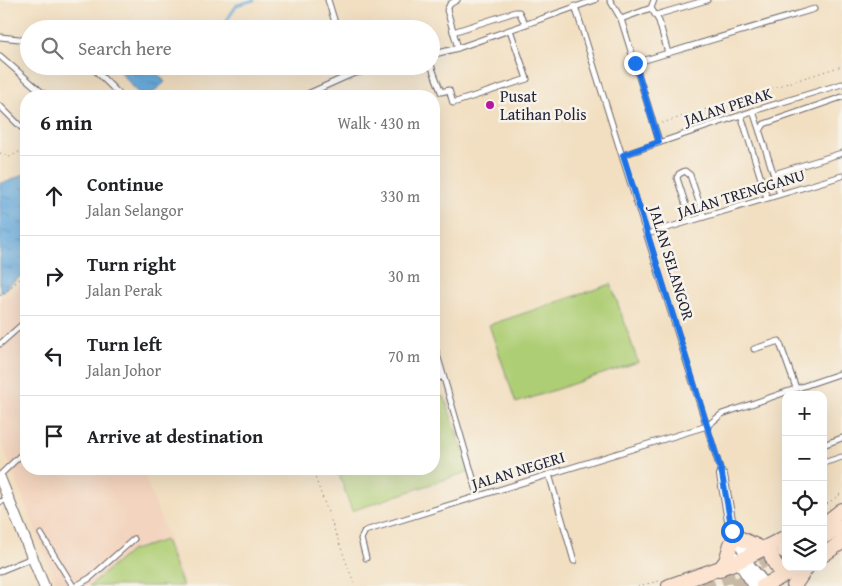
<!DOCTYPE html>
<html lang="en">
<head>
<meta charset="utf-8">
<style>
  body { margin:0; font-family:"Gentium Book Plus",serif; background:#f6f6f6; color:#202124 }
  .controls { position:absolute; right:15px; bottom:15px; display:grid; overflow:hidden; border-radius:10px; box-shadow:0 5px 20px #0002 }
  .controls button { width:45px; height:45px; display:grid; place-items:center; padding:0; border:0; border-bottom:1px solid #e0e0e0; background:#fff; color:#202124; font:25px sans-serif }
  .stop { position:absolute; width:15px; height:15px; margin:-11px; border:4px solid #1a73e8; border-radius:50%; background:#fff }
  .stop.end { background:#1a73e8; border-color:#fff; box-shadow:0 1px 5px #0008 }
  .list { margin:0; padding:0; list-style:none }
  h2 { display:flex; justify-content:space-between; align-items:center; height:65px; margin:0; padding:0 20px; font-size:21px }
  h2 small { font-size:16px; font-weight:400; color:#757577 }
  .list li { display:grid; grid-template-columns:32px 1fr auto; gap:15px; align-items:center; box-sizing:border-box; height:80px; padding:0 20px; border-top:1px solid #e0e0e0 }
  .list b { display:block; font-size:19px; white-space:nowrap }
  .list p { margin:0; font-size:16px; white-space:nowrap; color:#757577 }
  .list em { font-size:16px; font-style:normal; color:#757577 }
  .icon { flex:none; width:28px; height:28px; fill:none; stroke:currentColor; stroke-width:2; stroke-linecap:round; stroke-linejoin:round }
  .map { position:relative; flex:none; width:842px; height:586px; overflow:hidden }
  .search { position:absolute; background:#fff; box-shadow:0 5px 20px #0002; left:20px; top:20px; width:420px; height:55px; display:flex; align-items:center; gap:12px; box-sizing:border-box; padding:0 18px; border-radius:28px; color:#757577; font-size:19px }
  .panel { position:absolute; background:#fff; box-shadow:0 5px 20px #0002; left:20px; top:90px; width:420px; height:385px; border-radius:20px }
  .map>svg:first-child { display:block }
  .built { fill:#f3d4be }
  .pitch { fill:#aece75; stroke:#687858 }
  .water { fill:url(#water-ripples); stroke:#46688d }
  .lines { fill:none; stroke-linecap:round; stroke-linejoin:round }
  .stream { stroke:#6aaddf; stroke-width:2.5 }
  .secondary-tunnel { stroke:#c8b9a6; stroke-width:14; stroke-dasharray:14 7; stroke-linecap:butt }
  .service-casing { stroke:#6b646a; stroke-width:7 }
  .minor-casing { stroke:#6b646a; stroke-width:12 }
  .secondary-casing { stroke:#6b646a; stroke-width:16 }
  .path { stroke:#6b646a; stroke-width:1; stroke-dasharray:1 4; stroke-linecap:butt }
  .service { stroke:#fff; stroke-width:5 }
  .minor { stroke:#fff; stroke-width:10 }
  .secondary { stroke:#fde4d0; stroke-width:14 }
  .route { stroke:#1a73e8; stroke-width:6 }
  .poi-dot { fill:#b5179e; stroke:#f7f3e8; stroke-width:2 }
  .labels { text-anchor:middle; stroke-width:5; stroke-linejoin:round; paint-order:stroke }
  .poi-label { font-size:16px; fill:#22223b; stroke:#f7f3e8; text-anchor:start }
  .street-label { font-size:16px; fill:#22223b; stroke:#f7f3e8 }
</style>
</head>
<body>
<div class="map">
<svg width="842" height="586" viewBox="0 0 842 586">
  <defs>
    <pattern id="water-ripples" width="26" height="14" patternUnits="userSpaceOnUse" patternTransform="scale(1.25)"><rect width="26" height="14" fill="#6aaddf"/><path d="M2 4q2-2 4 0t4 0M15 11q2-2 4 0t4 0" fill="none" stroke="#578cb6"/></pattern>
  </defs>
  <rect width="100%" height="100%" fill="#f7f3e8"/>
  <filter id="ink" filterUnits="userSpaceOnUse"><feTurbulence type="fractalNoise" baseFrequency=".02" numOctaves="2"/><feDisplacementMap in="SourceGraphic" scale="10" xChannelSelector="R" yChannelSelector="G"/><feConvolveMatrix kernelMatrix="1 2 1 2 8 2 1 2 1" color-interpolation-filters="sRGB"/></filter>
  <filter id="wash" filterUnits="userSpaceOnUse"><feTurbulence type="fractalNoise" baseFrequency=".0096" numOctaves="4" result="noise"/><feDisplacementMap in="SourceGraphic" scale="20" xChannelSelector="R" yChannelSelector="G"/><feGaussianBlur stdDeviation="1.12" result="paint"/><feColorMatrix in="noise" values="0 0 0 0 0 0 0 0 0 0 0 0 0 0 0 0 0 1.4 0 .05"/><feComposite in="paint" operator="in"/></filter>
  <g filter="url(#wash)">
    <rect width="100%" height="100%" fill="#f2dfc1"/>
    <polygon class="built" points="26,280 26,469 142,469 186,586 58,586 0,440 0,298 8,296"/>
    <g class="pitch">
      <polygon points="611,284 638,362 516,403 489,325"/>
      <polygon points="444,396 470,471 352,511 337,469 434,469 434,399"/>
      <polygon points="165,540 183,586 89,586 130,551"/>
    </g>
    <g class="water">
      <polygon points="115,66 162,66 156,72 165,82 149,96 141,96"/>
      <polygon points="26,173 26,272 0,293 0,183 7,182"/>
    </g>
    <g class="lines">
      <g class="stream">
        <polyline points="396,0 407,0"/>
        <polyline points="221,29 237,5 254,0"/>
      </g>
    </g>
  </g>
  <g filter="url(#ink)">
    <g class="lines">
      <g class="secondary-tunnel">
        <polyline points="701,586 742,572 781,552"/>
        <polyline points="732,586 749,580 785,561"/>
      </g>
      <defs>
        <g id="service">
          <polyline points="328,0 337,29"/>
          <polyline points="457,0 450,4 447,10 458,48"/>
          <polyline points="610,0 621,19 659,141"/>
          <polyline points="575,6 722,475"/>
          <polyline points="651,8 659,21 668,53"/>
          <polyline points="656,15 707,0"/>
          <polyline points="621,19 651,8 654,0"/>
          <polyline points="453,32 515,12 519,12 525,24"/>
          <polyline points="0,37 29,40"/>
          <polyline points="431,55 458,48 595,0"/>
          <polyline points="0,56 46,96"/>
          <polyline points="635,63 814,9"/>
          <polyline points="431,65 441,92 449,90 453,103 527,79 510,30"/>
          <polyline points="91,66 121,96"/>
          <polyline points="349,66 352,74"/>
          <polyline points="303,96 352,74 385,66"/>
          <polyline points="0,106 21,127"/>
          <polyline points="753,111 780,194"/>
          <polyline points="741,115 767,198"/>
          <polyline points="760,131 764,124 842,97"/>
          <polyline points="623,155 753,111 842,84"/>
          <polyline points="774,174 842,153"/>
          <polyline points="691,221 677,178 679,174 685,171 690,175 704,217"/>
          <polyline points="647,234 842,176"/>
          <polyline points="0,344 26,321"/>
          <polyline points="434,344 478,495"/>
          <polyline points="754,349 779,341 796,388"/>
          <polyline points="434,380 443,376"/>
          <polyline points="823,445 842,438"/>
          <polyline points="823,463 842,457"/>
          <polyline points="549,474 574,561"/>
          <polyline points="0,475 26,450"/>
          <polyline points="0,502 8,499"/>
          <polyline points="41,534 73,586"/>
          <polyline points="366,558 361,539 365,531 707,426 722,414 842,373"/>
          <polyline points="0,571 32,558"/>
          <polyline points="76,586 90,578 134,539"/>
        </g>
        <g id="minor">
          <polyline points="722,475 732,531 737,537 750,566 767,586"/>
          <polyline points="0,478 44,586"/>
          <polyline points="734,556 754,586"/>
        </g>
        <g id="secondary">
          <polyline points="823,525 842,510"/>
          <polyline points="737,537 763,549"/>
          <polyline points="823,537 842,527"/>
          <path d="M 769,546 C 771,558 775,570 788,573"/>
          <polyline points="784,551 786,550"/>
          <polyline points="823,555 842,542"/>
          <polyline points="719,570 726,561 731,544"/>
          <polyline points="669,586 737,562 786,537"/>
          <polyline points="763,586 801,567"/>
          <polyline points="794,586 807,567"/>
        </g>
      </defs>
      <use href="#service" class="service-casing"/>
      <use href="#minor" class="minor-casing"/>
      <use href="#secondary" class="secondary-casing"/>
      <g class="path">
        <polyline points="662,123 842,66"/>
        <polyline points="0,153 10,157 26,148"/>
        <polyline points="0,296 26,274"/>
        <polyline points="312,469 355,586"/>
        <polyline points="823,507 842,493"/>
        <polyline points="638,586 659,581"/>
      </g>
      <use href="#service" class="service"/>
      <use href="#minor" class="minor"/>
      <use href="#secondary" class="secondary"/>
    </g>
  </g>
  <g class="lines" filter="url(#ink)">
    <polyline class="route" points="635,63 659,142 623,155 722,474 732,531"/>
  </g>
  <circle class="poi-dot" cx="490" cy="105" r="5"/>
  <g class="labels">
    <g class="poi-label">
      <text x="500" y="102">Pusat<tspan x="500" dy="18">Latihan Polis</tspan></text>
    </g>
    <g class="street-label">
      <text transform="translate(728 106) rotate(-18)" y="6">JALAN PERAK</text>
      <text transform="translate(741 193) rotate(-17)" y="6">JALAN TRENGGANU</text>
      <text transform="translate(672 263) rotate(73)" y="6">JALAN SELANGOR</text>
      <text transform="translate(518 470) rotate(-17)" y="6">JALAN NEGERI</text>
    </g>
  </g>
</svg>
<div class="controls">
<button>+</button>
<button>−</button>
<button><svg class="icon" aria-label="locate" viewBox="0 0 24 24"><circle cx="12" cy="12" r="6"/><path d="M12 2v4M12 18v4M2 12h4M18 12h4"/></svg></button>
<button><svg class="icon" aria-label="layers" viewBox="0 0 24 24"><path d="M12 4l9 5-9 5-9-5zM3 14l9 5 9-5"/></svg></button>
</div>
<div class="stop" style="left:732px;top:531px"></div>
<div class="stop end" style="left:635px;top:63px"></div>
<div class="search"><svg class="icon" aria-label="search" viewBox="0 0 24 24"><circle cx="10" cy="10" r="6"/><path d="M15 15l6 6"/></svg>Search here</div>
<section class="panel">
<h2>6 min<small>Walk · 430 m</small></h2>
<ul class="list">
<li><svg class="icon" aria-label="ahead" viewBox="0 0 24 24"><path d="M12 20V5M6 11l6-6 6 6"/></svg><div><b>Continue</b><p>Jalan Selangor</p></div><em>330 m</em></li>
<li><svg class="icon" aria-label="right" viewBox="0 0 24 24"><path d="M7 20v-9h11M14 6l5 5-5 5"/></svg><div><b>Turn right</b><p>Jalan Perak</p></div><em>30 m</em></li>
<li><svg class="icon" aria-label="left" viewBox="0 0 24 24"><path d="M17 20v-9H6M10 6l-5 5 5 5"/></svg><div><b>Turn left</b><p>Jalan Johor</p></div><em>70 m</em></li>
<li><svg class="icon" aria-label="arrive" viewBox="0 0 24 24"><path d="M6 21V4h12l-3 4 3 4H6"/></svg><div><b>Arrive at destination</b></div></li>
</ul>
</section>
</div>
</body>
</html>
